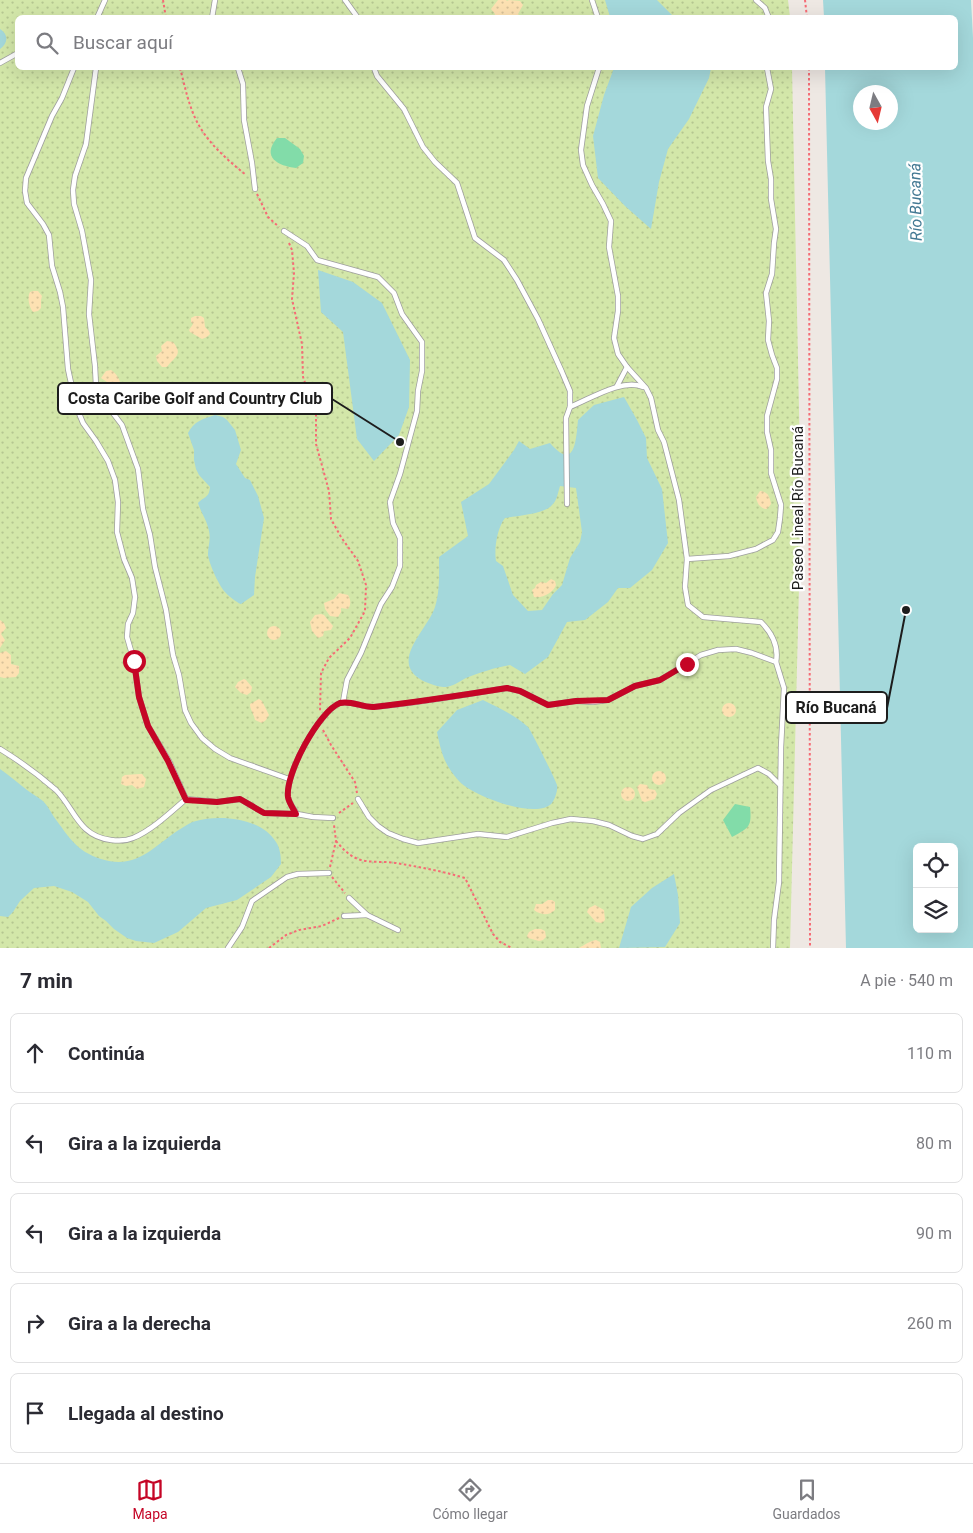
<!DOCTYPE html>
<html lang="es">
<head>
<meta charset="utf-8">
<style>
  body { margin:0; font-family:Roboto,sans-serif; background:#f2f2f3; color:#2b2b33 }
  .controls { position:absolute; right:15px; bottom:15px; display:grid; overflow:hidden; border-radius:8px; box-shadow:0 5px 20px #0002 }
  .controls button { width:45px; height:45px; display:grid; place-items:center; padding:0; border:0; border-bottom:1px solid #e1e1e2; background:#fff; color:#2b2b33; font:25px sans-serif }
  .compass { position:absolute; left:853px; top:85px; width:45px; height:45px; border-radius:50%; background:#fff; box-shadow:0 5px 20px #0002; rotate:172deg }
  .stop { position:absolute; width:15px; height:15px; margin:-11px; border:4px solid #c50526; border-radius:50%; background:#fff }
  .stop.end { background:#c50526; border-color:#fff; box-shadow:0 1px 5px #0008 }
  .list { margin:0; padding:0; list-style:none }
  h2 { display:flex; justify-content:space-between; align-items:center; height:65px; margin:0; padding:0 20px; font-size:21px }
  h2 small { font-size:16px; font-weight:400; color:#7c7c81 }
  .list li { display:grid; grid-template-columns:32px 1fr auto; gap:15px; align-items:center; box-sizing:border-box; height:80px; margin:0 10px 10px; padding:0 10px; border:1px solid #e1e1e2; border-radius:8px }
  .list b { display:block; font-size:19px; white-space:nowrap }
  .list em { font-size:16px; font-style:normal; color:#7c7c81 }
  .icon { flex:none; width:28px; height:28px; fill:none; stroke:currentColor; stroke-width:2; stroke-linecap:round; stroke-linejoin:round }
  .map { position:relative; flex:none; width:973px; height:948px; overflow:hidden }
  .search { position:absolute; background:#fff; box-shadow:0 5px 20px #0002; left:15px; right:15px; top:15px; height:55px; display:flex; align-items:center; gap:12px; box-sizing:border-box; padding:0 18px; border-radius:8px; color:#7c7c81; font-size:19px }
  .sheet { height:515px; background:#fff }
  nav { display:flex; justify-content:space-around; align-items:center; box-sizing:border-box; height:70px; border-top:1px solid #e1e1e2; background:#fff; font-size:14px; color:#7c7c81 }
  nav a { display:grid; justify-items:center; gap:2px }
  nav .on { color:#c50526 }
  .map>svg:first-child { display:block }
  .grass { fill:url(#grass-dots) }
  .sand { fill:url(#sand-dots) }
  .pitch { fill:#82dca9 }
  .water { fill:#a4d8db; fill-rule:evenodd }
  .lines { fill:none; stroke-linecap:round; stroke-linejoin:round }
  .service-casing { stroke:#9e9e9e; stroke-width:6 }
  .path { stroke:#f66b75; stroke-width:2; stroke-dasharray:2.5 2.5; stroke-linecap:butt }
  .service { stroke:#fff; stroke-width:4.5 }
  .route { stroke:#c50526; stroke-width:6 }
  .labels { text-anchor:middle; stroke-width:4.5; stroke-linejoin:round; paint-order:stroke }
  .street-label { font-size:15px; fill:#1d1d1d; stroke:#fff }
  .water-label { font-size:16px; font-style:italic; fill:#437993; stroke:#fff }
  .leader { fill:none; stroke:#1d1d1d; stroke-width:2 }
  .callout-dot { fill:#1d1d1d; stroke:#fff; stroke-width:2 }
  .callout { fill:#fff; stroke:#1d1d1d; stroke-width:2 }
  .callout-label { font-size:16px; text-anchor:middle; font-weight:bold; fill:#1d1d1d }
</style>
</head>
<body>
<div class="map">
<svg width="973" height="948" viewBox="0 0 973 948">
  <defs>
    <pattern id="grass-dots" width="8" height="8" patternUnits="userSpaceOnUse" patternTransform="scale(1.25)"><rect width="8" height="8" fill="#d3e7a9"/><path d="M2 2h.1M6 6h.1" fill="none" stroke="#b5c691" stroke-width="1.8" stroke-linecap="round"/></pattern>
    <pattern id="sand-dots" width="8" height="8" patternUnits="userSpaceOnUse" patternTransform="scale(1.25)"><rect width="8" height="8" fill="#fde1b2"/><path d="M2 2h.1M6 6h.1" fill="none" stroke="#d8c199" stroke-width="1.8" stroke-linecap="round"/></pattern>
  </defs>
  <rect width="100%" height="100%" fill="#eee8e3"/>
  <polygon class="grass" points="0,0 788,0 790,17 18,18 18,68 792,68 801,507 790,948 0,948"/>
  <g class="sand">
    <polygon points="498,0 506,0 507,1 509,0 520,1 523,5 518,14 521,17 494,17 495,14 491,9"/>
    <path d="M 33,291 L 38,291 L 42,296 L 41,300 L 41,308 L 38,311 L 33,312 C 29,307 27,297 30,292 Z"/>
    <polygon points="195,316 201,316 204,318 205,327 209,331 210,334 207,337 202,339 190,332 189,330 193,324 191,322 191,318"/>
    <path d="M 167,341 L 173,342 C 184,355 174,357 167,367 L 162,367 L 157,361 L 156,356 L 162,351 L 161,346 Z"/>
    <path d="M 111,370 C 119,375 122,384 120,392 L 114,395 L 108,393 L 107,388 L 107,382 L 101,378 L 106,371 Z"/>
    <path d="M 760,491 C 768,491 770,498 771,504 L 767,509 C 760,509 757,503 756,497 Z"/>
    <path d="M 551,579 L 555,581 L 556,585 C 554,592 542,599 534,597 L 532,590 L 535,588 L 536,585 L 541,582 L 546,583 Z"/>
    <path d="M 339,593 L 348,595 C 351,600 351,605 348,609 L 341,608 L 341,612 L 338,617 L 330,616 L 325,609 L 324,603 L 334,599 Z"/>
    <polygon points="321,614 324,615 333,626 331,630 324,631 323,636 318,638 312,631 310,622 315,615"/>
    <polygon points="0,620 4,623 6,628 1,634 5,640 0,648"/>
    <circle cx="274" cy="633" r="7"/>
    <polygon points="6,651 11,655 11,664 19,666 19,673 16,677 4,678 0,677 0,653"/>
    <polygon points="244,679 246,680 252,687 251,692 247,695 241,693 235,687 238,682"/>
    <path d="M 259,699 L 262,701 L 269,715 L 266,720 L 262,723 L 255,720 C 254,714 250,710 250,704 Z"/>
    <circle cx="729" cy="710" r="7"/>
    <circle cx="659" cy="778" r="7"/>
    <polygon points="140,774 142,774 146,779 144,787 137,789 132,785 126,786 121,784 122,777 125,775"/>
    <polygon points="640,784 647,785 649,789 655,790 657,794 655,799 645,802 642,801 637,787"/>
    <circle cx="628" cy="794" r="7"/>
    <path d="M 548,900 L 552,900 L 555,902 L 555,910 C 549,916 540,915 534,910 L 536,904 L 542,904 Z"/>
    <polygon points="595,905 604,910 605,920 602,923 596,922 587,912 589,908"/>
    <polygon points="535,929 541,929 545,931 546,937 543,940 539,941 528,938 527,936 529,932"/>
    <path d="M 596,940 L 600,942 L 601,948 L 579,948 C 584,945 590,941 596,940 Z"/>
  </g>
  <g class="pitch">
    <path d="M 277,138 L 285,138 L 300,149 L 304,156 L 303,163 L 296,168 C 278,166 261,157 277,138 Z"/>
    <path d="M 735,804 L 750,807 C 752,827 749,828 732,837 L 723,820 Z"/>
  </g>
  <g class="water">
    <polygon points="605,0 657,0 672,15 681,17 610,17"/>
    <path d="M 823,0 L 971,0 L 973,38 L 973,948 L 846,948 L 825,68 L 956,68 L 956,18 L 824,17 ZM 860,92 L 890,92 L 890,122 L 860,122 ZM 917,847 L 954,847 L 954,929 L 917,929 Z"/>
    <path d="M 0,29 C 9,35 8,43 0,49 Z"/>
    <polygon points="614,68 711,68 709,78 689,119 668,149 659,182 651,229 625,206 598,178 593,136 604,95"/>
    <polygon points="318,270 353,282 382,303 410,360 409,407 399,435 374,461 357,439 343,332 321,312"/>
    <path d="M 624,397 L 637,420 L 646,438 L 647,458 L 662,489 L 668,543 L 652,570 L 630,588 L 618,588 L 608,602 L 585,620 L 567,622 L 548,657 L 525,674 L 510,665 C 493,668 482,672 466,678 C 460,681 452,687 445,687 C 440,688 424,682 420,679 C 390,660 428,629 435,607 C 440,591 439,574 439,557 L 468,536 L 461,502 L 489,484 L 514,450 L 519,441 L 530,449 L 550,443 C 575,472 576,440 578,420 L 594,405 ZM 560,486 L 576,488 L 582,532 L 580,542 L 570,558 L 562,585 L 553,594 L 542,610 L 528,611 L 513,595 L 503,566 L 496,561 C 494,549 497,528 505,518 C 516,516 545,514 552,505 C 557,501 558,492 560,486 Z"/>
    <path d="M 215,415 L 223,417 L 227,420 L 235,430 L 241,450 L 236,464 L 245,478 L 250,480 L 258,496 L 264,518 L 255,577 L 254,595 L 241,604 C 239,604 227,595 226,593 C 220,588 208,562 208,554 C 208,546 211,540 209,531 C 207,520 201,513 198,503 C 205,496 209,498 210,487 L 199,475 L 196,469 L 194,460 L 194,450 L 188,433 C 194,421 203,419 215,415 Z"/>
    <path d="M 483,700 C 499,708 515,715 528,727 C 531,730 556,781 557,785 C 558,790 555,799 552,803 C 537,821 470,795 458,780 C 444,764 441,752 437,732 L 457,710 Z"/>
    <path d="M 0,769 C 10,776 18,783 27,790 C 32,794 38,797 43,801 C 47,805 51,812 54,817 C 69,837 76,851 101,859 C 138,871 155,844 182,828 C 187,825 191,822 196,821 C 220,814 262,818 276,842 C 280,848 281,856 281,864 L 271,877 L 237,900 L 206,908 L 178,932 L 154,943 L 136,941 L 127,938 L 114,929 L 106,921 L 99,916 L 88,902 L 72,892 L 54,886 L 34,888 L 20,901 L 13,912 L 8,917 L 0,916 Z"/>
    <polygon points="674,874 678,895 680,923 665,947 619,948 631,907 652,888"/>
  </g>
  <g class="lines">
    <defs>
      <g id="service">
        <polyline points="345,0 358,18"/>
        <polyline points="592,0 598,18"/>
        <polyline points="756,0 765,8 769,18"/>
        <polyline points="97,18 105,0"/>
        <polyline points="212,18 215,0"/>
        <polyline points="0,63 18,53"/>
        <polyline points="74,68 62,98 52,116 26,178 25,191 27,203 43,224 49,235 52,266 60,292 63,307 68,369 76,406 83,423 96,441 108,461 115,480 118,502 117,532 124,559 132,578 135,597 133,613 128,624 127,637 134,661 139,697 148,726 169,761 186,799"/>
        <polyline points="96,68 86,144 75,176 73,190 74,204 82,231 91,280 89,314 95,366 96,386 100,396 122,425 138,469 143,509 150,535 155,567 166,610 173,655 179,675 185,710 191,723 202,738 215,749 230,758 289,779"/>
        <polyline points="238,68 243,84 244,120 252,163 255,189"/>
        <polyline points="374,68 377,76 404,109 423,147 435,162 457,183 475,238 504,260 517,280 538,319 562,372 570,391 570,407"/>
        <polyline points="284,231 307,246 317,260 378,277 394,293 402,314 422,342 422,371 418,391 417,411 400,474 390,502 393,523 400,538 400,566 392,587 381,604 361,653 347,680 343,702"/>
        <polyline points="617,386 627,367"/>
        <path d="M 567,504 L 566,418 L 570,407 C 590,399 622,378 643,387"/>
        <polyline points="687,559 729,556 756,549 773,540 778,532 780,518 781,505 771,473 771,450 767,432 767,416 777,379 777,368 772,355 768,340 769,321 766,293 772,274 774,243 776,229 771,199 771,179 768,161 766,107 771,89 767,68"/>
        <path d="M 0,749 C 18,760 40,776 56,790 C 75,809 78,836 111,840 C 118,841 126,841 133,838 C 151,831 171,812 186,799 L 217,802 L 240,799 L 264,813 L 297,814"/>
        <polyline points="358,799 369,817 378,826 388,833 403,839 418,843 478,834 507,837 552,823 571,819 593,821 609,825 632,836 643,839 657,834 679,813 711,790 758,768 769,774 780,785"/>
        <path d="M 333,818 L 313,817 L 297,814 C 293,808 289,803 288,797 C 285,774 319,711 340,703 C 351,700 363,708 374,707 C 418,703 463,695 507,688 L 520,691 L 548,705 L 576,701 L 593,702 L 608,700 L 635,686 L 660,680 L 701,655 L 718,650 L 736,649 L 752,653 L 776,662 C 779,646 772,633 761,622 L 703,617 L 688,605 L 685,587 L 687,559 L 679,500 L 664,442 L 658,430 L 651,398 L 646,388 L 627,367 L 618,354 L 614,338 L 618,311 L 618,296 L 609,247 L 611,221 L 603,204 L 592,185 L 583,165 L 581,150 L 587,106 L 599,68"/>
        <polyline points="349,898 367,915 398,930"/>
        <polyline points="344,916 367,915"/>
        <polyline points="228,948 242,927 252,901 287,877 298,874 329,873"/>
        <polyline points="773,948 774,920 779,882 781,747 784,688 776,662"/>
      </g>
    </defs>
    <use href="#service" class="service-casing"/>
    <g class="path">
      <polyline points="163,0 166,18"/>
      <polyline points="805,0 807,18"/>
      <path d="M 180,68 C 184,83 187,98 193,113 C 203,139 225,158 246,175"/>
      <polyline points="809,68 810,948"/>
      <polyline points="257,194 268,217 279,227"/>
      <polyline points="289,243 292,250 294,273 292,299 302,344 303,377 316,414 316,444 329,491 331,519 341,537 358,561 366,585 365,611 350,638 329,658 321,673 320,711"/>
      <polyline points="323,730 331,745 355,782 357,793"/>
      <polyline points="339,813 353,803"/>
      <path d="M 336,841 C 343,849 350,857 361,860 C 372,863 385,861 396,863 C 419,867 442,871 465,878 L 493,934 L 500,942 L 512,948"/>
      <polyline points="330,867 336,841 334,825"/>
      <polyline points="332,877 345,893"/>
      <polyline points="269,948 286,935 299,930 322,926 339,918"/>
    </g>
    <use href="#service" class="service"/>
  </g>
  <g class="lines">
    <path class="route" d="M 134,661 L 139,697 L 148,726 L 168,761 L 186,800 L 217,802 L 240,799 L 264,813 L 296,814 C 293,808 289,803 288,797 C 285,774 319,711 340,703 C 351,700 363,708 374,707 C 418,702 463,695 507,688 L 520,691 L 548,705 L 576,701 L 608,700 L 635,686 L 660,680 L 687,664"/>
  </g>
  <g class="labels">
    <g class="street-label">
      <text transform="translate(798 508) rotate(-90)" y="5">Paseo Lineal Río Bucaná</text>
    </g>
    <g class="water-label">
      <text transform="translate(915 202) rotate(-91)" y="6">Río Bucaná</text>
    </g>
  </g>
  <path class="leader" d="M400 442L332 399M906 610L887 708"/>
  <g class="callout-dot">
    <circle cx="400" cy="442" r="5"/>
    <circle cx="906" cy="610" r="5"/>
  </g>
  <g class="callout">
    <rect x="58" y="383" width="274" height="31" rx="5"/>
    <rect x="786" y="692" width="101" height="31" rx="5"/>
  </g>
  <g class="callout-label">
    <text x="195" y="404">Costa Caribe Golf and Country Club</text>
    <text x="836" y="713">Río Bucaná</text>
  </g>
</svg>
<div class="controls">
<button><svg class="icon" aria-label="locate" viewBox="0 0 24 24"><circle cx="12" cy="12" r="6"/><path d="M12 2v4M12 18v4M2 12h4M18 12h4"/></svg></button>
<button><svg class="icon" aria-label="layers" viewBox="0 0 24 24"><path d="M12 4l9 5-9 5-9-5zM3 14l9 5 9-5"/></svg></button>
</div>
<svg class="compass" viewBox="-18 -18 36 36"><path d="M0-13l5 13h-10z" fill="#e53935"/><path d="M0 13l5-13h-10z" fill="#7c7c81"/></svg>
<div class="stop" style="left:134px;top:661px"></div>
<div class="stop end" style="left:687px;top:664px"></div>
<div class="search"><svg class="icon" aria-label="search" viewBox="0 0 24 24"><circle cx="10" cy="10" r="6"/><path d="M15 15l6 6"/></svg>Buscar aquí</div>
</div>
<section class="sheet">
<h2>7 min<small>A pie · 540 m</small></h2>
<ul class="list">
<li><svg class="icon" aria-label="ahead" viewBox="0 0 24 24"><path d="M12 20V5M6 11l6-6 6 6"/></svg><div><b>Continúa</b></div><em>110 m</em></li>
<li><svg class="icon" aria-label="left" viewBox="0 0 24 24"><path d="M17 20v-9H6M10 6l-5 5 5 5"/></svg><div><b>Gira a la izquierda</b></div><em>80 m</em></li>
<li><svg class="icon" aria-label="left" viewBox="0 0 24 24"><path d="M17 20v-9H6M10 6l-5 5 5 5"/></svg><div><b>Gira a la izquierda</b></div><em>90 m</em></li>
<li><svg class="icon" aria-label="right" viewBox="0 0 24 24"><path d="M7 20v-9h11M14 6l5 5-5 5"/></svg><div><b>Gira a la derecha</b></div><em>260 m</em></li>
<li><svg class="icon" aria-label="arrive" viewBox="0 0 24 24"><path d="M6 21V4h12l-3 4 3 4H6"/></svg><div><b>Llegada al destino</b></div></li>
</ul>
</section>
<nav>
<a class="on"><svg class="icon" aria-label="map" viewBox="0 0 24 24"><path d="M3 6l6-2 6 2 6-2v14l-6 2-6-2-6 2zM9 4v14M15 6v14"/></svg>Mapa</a>
<a><svg class="icon" aria-label="directions" viewBox="0 0 24 24"><path d="M12 3l9 9-9 9-9-9zM9 14v-3h6M13 9l2 2-2 2"/></svg>Cómo llegar</a>
<a><svg class="icon" aria-label="saved" viewBox="0 0 24 24"><path d="M7 4h10v16l-5-4-5 4z"/></svg>Guardados</a>
</nav>
</body>
</html>
